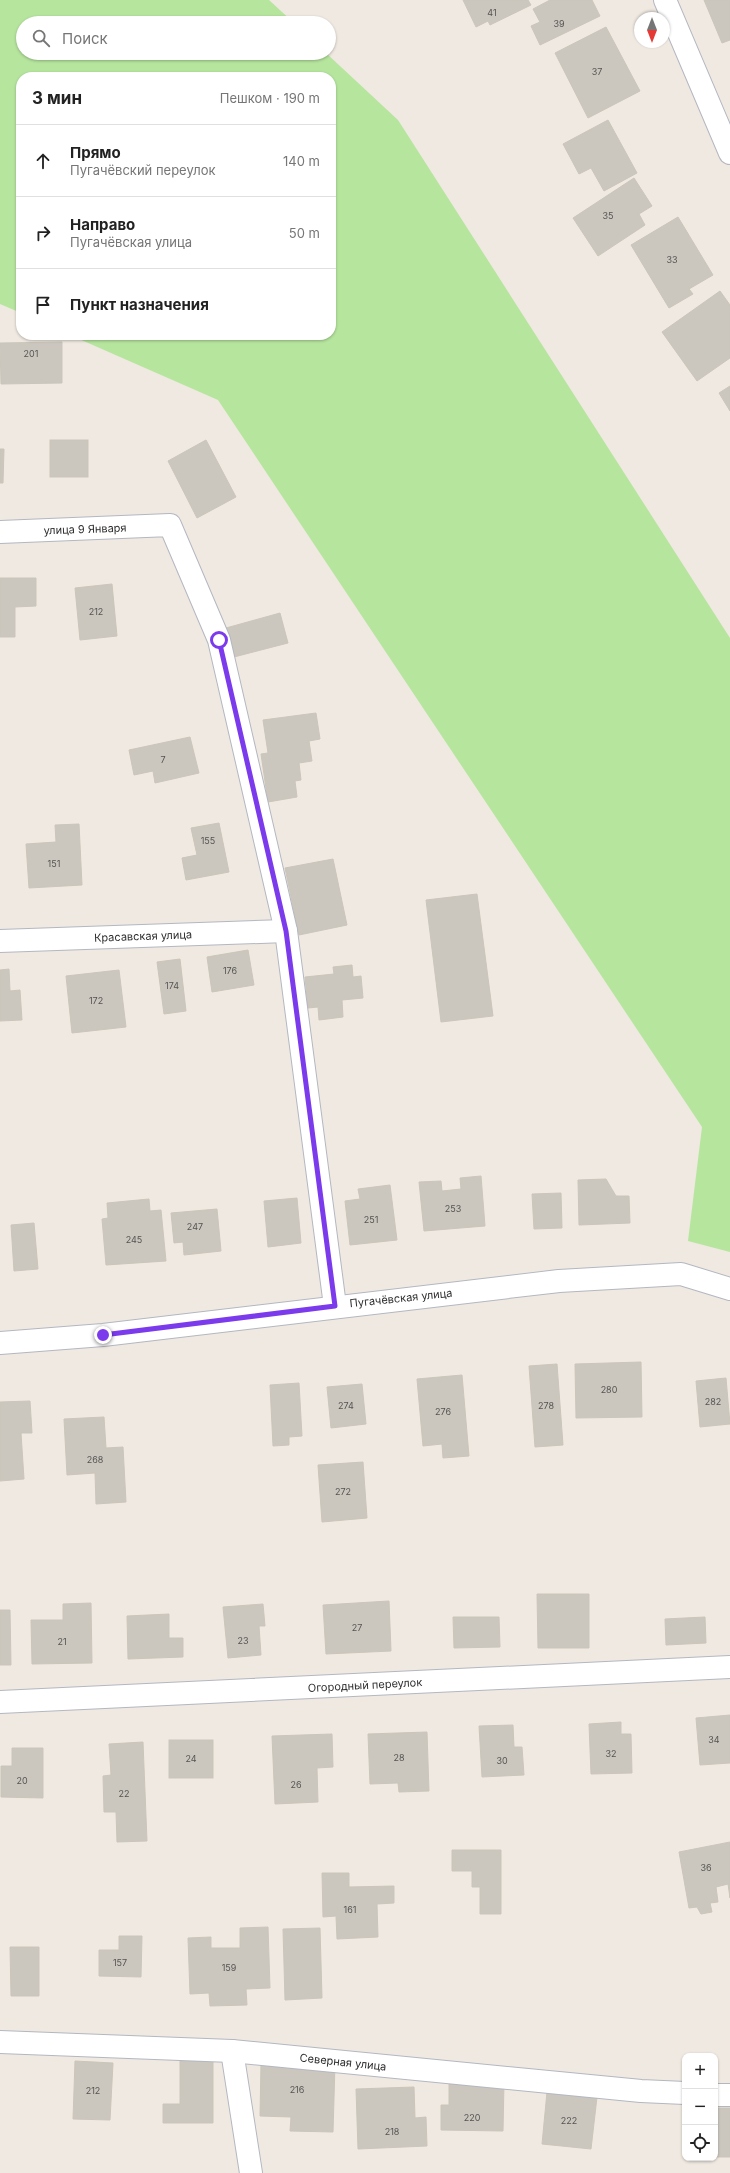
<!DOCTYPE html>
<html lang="ru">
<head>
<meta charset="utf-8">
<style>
  body { margin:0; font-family:Inter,sans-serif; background:#f6f6f6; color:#222 }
  .controls { position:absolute; right:12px; bottom:12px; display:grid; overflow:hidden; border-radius:8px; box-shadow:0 1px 3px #0004 }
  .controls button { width:36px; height:36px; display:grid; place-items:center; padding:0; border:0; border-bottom:1px solid #e0e0e0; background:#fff; color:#222; font:20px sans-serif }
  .compass { position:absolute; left:634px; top:12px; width:36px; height:36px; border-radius:50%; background:#fff; box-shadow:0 1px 3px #0004; rotate:180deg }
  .stop { position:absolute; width:12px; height:12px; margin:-9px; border:3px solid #7c3aed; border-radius:50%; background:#fff }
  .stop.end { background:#7c3aed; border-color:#fff; box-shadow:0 1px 4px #0008 }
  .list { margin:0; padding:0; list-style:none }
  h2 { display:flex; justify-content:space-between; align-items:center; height:52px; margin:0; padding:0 16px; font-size:17px }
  h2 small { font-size:13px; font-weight:400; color:#767676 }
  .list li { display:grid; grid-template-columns:26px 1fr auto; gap:12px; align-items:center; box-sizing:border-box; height:72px; padding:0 16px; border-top:1px solid #e0e0e0 }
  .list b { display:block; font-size:15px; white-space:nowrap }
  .list p { margin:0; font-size:13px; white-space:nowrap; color:#767676 }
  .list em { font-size:13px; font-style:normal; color:#767676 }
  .icon { flex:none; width:22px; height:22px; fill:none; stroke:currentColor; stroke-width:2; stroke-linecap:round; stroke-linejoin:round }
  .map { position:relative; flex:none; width:730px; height:2173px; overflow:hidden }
  .search { position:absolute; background:#fff; box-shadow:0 1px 3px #0004; left:16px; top:16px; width:320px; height:44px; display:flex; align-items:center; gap:10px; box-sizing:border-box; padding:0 14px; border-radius:22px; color:#767676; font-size:15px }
  .panel { position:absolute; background:#fff; box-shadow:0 1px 3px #0004; left:16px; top:72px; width:320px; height:268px; border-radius:16px }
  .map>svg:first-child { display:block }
  .green { fill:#b6e59e }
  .building { fill:#cbc7bf; stroke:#cbc5ba }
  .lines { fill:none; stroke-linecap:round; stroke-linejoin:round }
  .minor-casing { stroke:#b4b7c1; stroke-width:24 }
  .secondary-casing { stroke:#b4b7c1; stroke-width:24 }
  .minor { stroke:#fff; stroke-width:22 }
  .secondary { stroke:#fff; stroke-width:22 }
  .route { stroke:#7c3aed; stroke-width:5 }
  .labels { text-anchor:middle; stroke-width:3; stroke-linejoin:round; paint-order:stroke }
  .number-label { font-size:9px; fill:#555452 }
  .street-label { font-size:11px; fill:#2e2e2e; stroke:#fff }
</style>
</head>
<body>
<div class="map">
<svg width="730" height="2173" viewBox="0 0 730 2173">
  <rect width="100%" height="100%" fill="#efe9e1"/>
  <polygon class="green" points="0,0 269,0 294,23 23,23 23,53 326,53 398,120 730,638 730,1252 688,1241 702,1127 218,400 70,335 331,335 331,77 21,77 21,313 0,304"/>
  <g class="building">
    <polygon points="463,0 528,0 531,5 490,25 488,21 476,27"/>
    <polygon points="550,0 592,0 600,16 540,45 531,26 540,22 533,9"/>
    <polygon points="704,0 730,0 730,40 722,43"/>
    <polygon points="606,27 640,91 588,118 555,53"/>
    <polygon points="608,120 637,173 604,191 591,168 579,174 563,144"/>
    <polygon points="634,178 652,206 639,214 645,225 598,256 573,218"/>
    <polygon points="678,217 713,275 689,289 693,294 669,308 631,245"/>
    <polygon points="720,291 730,305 730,358 697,381 662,332"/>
    <polygon points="62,342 62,383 1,384 0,343"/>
    <polygon points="730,386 730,411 719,393"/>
    <rect x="50" y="440" width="38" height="37"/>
    <polygon points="206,440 236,497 197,518 168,461"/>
    <polygon points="0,449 4,449 3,483 0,483"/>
    <polygon points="0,578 36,578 36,606 15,607 15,637 0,637"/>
    <polygon points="112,584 117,636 80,640 75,588"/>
    <polygon points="280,613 288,643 234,657 226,628"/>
    <polygon points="316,713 320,739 309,741 312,761 299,763 301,780 295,781 297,797 268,802 261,754 268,753 263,720"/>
    <polygon points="190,737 199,773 155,783 153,771 134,775 129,750"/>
    <polygon points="219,823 229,872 186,880 182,858 197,855 191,828"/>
    <polygon points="79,824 82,885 29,888 26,844 56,842 55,825"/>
    <polygon points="333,859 347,925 299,935 285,868"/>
    <polygon points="477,894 493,1016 441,1022 426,900"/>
    <polygon points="248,950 254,985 212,992 207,957"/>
    <polygon points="180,959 186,1011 164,1014 157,962"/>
    <polygon points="352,965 353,977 361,976 363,998 342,1000 343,1017 319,1020 318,1007 308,1008 305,977 334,974 333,967"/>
    <polygon points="9,969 10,991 20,990 22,1020 0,1021 0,970"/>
    <polygon points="119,970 126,1027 72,1033 66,976"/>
    <polygon points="481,1176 485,1226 424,1231 419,1182 441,1181 442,1191 461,1189 460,1178"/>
    <polygon points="606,1179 616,1196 629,1196 630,1223 579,1225 578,1180"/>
    <polygon points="390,1185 397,1240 350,1245 345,1201 360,1199 358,1189"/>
    <polygon points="561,1193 562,1228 534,1229 532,1194"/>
    <polygon points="297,1198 301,1243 268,1247 264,1201"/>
    <polygon points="149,1199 150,1211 161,1210 166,1261 106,1265 102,1219 108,1218 107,1203"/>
    <polygon points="217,1209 221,1251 184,1255 183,1242 174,1243 171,1213"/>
    <polygon points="34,1223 38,1269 14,1271 11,1225"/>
    <polygon points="641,1362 642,1417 576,1418 575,1364"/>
    <polygon points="557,1364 563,1445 535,1447 529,1366"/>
    <polygon points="462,1375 469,1456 443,1458 442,1444 423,1446 417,1379"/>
    <polygon points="726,1378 730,1424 700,1427 696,1381"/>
    <polygon points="299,1383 302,1436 289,1437 289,1445 273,1446 270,1385"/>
    <polygon points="362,1384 366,1424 331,1428 327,1387"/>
    <polygon points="30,1401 32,1433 21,1433 24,1479 0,1481 0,1402"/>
    <polygon points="104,1417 106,1448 123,1447 126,1502 96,1504 95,1473 67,1475 64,1419"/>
    <polygon points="363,1462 367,1518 322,1522 318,1465"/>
    <polygon points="537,1594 589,1594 589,1648 538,1648"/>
    <polygon points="389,1601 391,1651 326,1654 323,1605"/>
    <polygon points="91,1603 92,1663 32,1664 31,1620 63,1620 63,1604"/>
    <polygon points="263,1604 265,1626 259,1626 261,1655 228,1658 223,1607"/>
    <polygon points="0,1610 10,1610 11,1665 0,1665"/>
    <polygon points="169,1614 169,1638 183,1638 183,1657 128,1659 127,1616"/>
    <polygon points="453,1617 499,1617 500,1647 454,1648"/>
    <polygon points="705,1617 706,1643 666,1645 665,1619"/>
    <polygon points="730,1715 730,1763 700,1765 696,1718"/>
    <polygon points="621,1722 621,1734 631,1734 632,1773 591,1774 589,1724"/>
    <polygon points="513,1725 514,1747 522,1747 524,1775 482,1777 479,1726"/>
    <polygon points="427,1732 429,1791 399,1792 398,1783 370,1784 368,1734"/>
    <polygon points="332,1734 333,1767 317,1768 318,1802 275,1804 272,1736"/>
    <rect x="169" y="1740" width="44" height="38"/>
    <polygon points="143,1742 147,1841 117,1842 116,1812 104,1812 103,1776 111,1775 109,1744"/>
    <polygon points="12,1748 43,1748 43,1798 1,1797 1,1766 12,1766"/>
    <polygon points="730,1842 730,1898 728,1884 716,1887 718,1902 710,1903 712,1912 701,1914 697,1907 689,1908 679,1852"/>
    <polygon points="452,1850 501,1850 501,1914 480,1914 480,1887 472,1887 472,1871 452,1871"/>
    <polygon points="322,1873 349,1873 349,1887 394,1886 394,1903 377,1904 378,1937 337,1939 336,1916 323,1917"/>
    <polygon points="268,1927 270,1988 246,1989 247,2005 210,2006 209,1993 190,1994 188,1938 211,1937 211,1948 240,1948 240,1928"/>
    <polygon points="320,1928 322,1998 285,2000 283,1929"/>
    <polygon points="119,1936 142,1936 141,1977 99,1976 99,1950 119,1950"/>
    <polygon points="10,1947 39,1947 39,1996 11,1996"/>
    <polygon points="75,2061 113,2063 110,2120 73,2119"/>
    <polygon points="180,2061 213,2061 213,2123 163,2123 163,2104 180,2104"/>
    <polygon points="261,2063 335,2064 333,2132 290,2131 291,2117 260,2116"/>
    <polygon points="449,2081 504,2082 503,2131 441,2130 441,2105 449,2105"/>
    <polygon points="414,2087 415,2118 426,2117 427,2146 358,2149 356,2089"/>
    <polygon points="547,2092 597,2097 591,2149 542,2144"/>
    <rect x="715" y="2108" width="15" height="49"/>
  </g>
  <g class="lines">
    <defs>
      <g id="minor">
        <polyline points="665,0 730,153"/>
        <polyline points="0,532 170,525 219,640 286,931 335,1306"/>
        <polyline points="0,941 286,931"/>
        <polyline points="0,1702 730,1667"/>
        <polyline points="0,2042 232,2051 641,2091 685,2093"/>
        <polyline points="232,2051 251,2173"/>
        <polyline points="715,2095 730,2095"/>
      </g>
      <polyline id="secondary" points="0,1343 103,1335 559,1281 681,1274 730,1289"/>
    </defs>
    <use href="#minor" class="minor-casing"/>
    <use href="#secondary" class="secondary-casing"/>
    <use href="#minor" class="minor"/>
    <use href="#secondary" class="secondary"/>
  </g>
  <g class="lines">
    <polyline class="route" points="103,1335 335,1306 286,931 219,640"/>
  </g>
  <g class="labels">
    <g class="number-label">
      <text x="492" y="16">41</text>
      <text x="559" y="27">39</text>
      <text x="597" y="75">37</text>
      <text x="608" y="219">35</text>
      <text x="672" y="263">33</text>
      <text x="31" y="357">201</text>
      <text x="96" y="615">212</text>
      <text x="163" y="763">7</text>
      <text x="208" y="844">155</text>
      <text x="54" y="867">151</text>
      <text x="230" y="974">176</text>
      <text x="172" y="989">174</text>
      <text x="96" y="1004">172</text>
      <text x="453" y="1212">253</text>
      <text x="371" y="1223">251</text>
      <text x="195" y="1230">247</text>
      <text x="134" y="1243">245</text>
      <text x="609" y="1393">280</text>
      <text x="713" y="1405">282</text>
      <text x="346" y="1409">274</text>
      <text x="546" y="1409">278</text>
      <text x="443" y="1415">276</text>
      <text x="95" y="1463">268</text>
      <text x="343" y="1495">272</text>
      <text x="357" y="1631">27</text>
      <text x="243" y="1644">23</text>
      <text x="62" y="1645">21</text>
      <text x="714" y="1743">34</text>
      <text x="611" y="1757">32</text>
      <text x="399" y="1761">28</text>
      <text x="191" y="1762">24</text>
      <text x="502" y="1764">30</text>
      <text x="22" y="1784">20</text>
      <text x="296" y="1788">26</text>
      <text x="124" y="1797">22</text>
      <text x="706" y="1871">36</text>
      <text x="350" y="1913">161</text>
      <text x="120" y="1966">157</text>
      <text x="229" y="1971">159</text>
      <text x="297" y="2093">216</text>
      <text x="93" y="2094">212</text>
      <text x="472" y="2121">220</text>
      <text x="569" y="2124">222</text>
      <text x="392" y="2135">218</text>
    </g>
    <g class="street-label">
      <text transform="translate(85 529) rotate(-2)" y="4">улица 9 Января</text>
      <text transform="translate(143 936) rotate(-2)" y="4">Красавская улица</text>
      <text transform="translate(401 1298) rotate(-6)" y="4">Пугачёвская улица</text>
      <text transform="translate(365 1685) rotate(-3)" y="4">Огородный переулок</text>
      <text transform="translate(343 2062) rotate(6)" y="4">Северная улица</text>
    </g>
  </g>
</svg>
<div class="controls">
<button>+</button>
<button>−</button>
<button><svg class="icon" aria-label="locate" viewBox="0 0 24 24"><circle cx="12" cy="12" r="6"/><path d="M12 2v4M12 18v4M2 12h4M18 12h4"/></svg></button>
</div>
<svg class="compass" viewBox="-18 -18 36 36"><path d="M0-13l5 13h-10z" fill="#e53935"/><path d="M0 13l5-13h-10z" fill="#767676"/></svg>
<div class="stop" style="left:219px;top:640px"></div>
<div class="stop end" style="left:103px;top:1335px"></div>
<div class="search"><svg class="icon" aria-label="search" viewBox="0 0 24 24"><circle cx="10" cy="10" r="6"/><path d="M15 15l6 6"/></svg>Поиск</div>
<section class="panel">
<h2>3 мин<small>Пешком · 190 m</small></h2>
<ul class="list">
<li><svg class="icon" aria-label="ahead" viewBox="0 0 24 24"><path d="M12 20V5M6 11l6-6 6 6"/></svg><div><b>Прямо</b><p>Пугачёвский переулок</p></div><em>140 m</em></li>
<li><svg class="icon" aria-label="right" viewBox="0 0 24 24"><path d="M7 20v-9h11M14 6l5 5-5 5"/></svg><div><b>Направо</b><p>Пугачёвская улица</p></div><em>50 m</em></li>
<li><svg class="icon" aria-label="arrive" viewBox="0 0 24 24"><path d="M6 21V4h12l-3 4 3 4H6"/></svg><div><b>Пункт назначения</b></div></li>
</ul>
</section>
</div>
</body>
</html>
